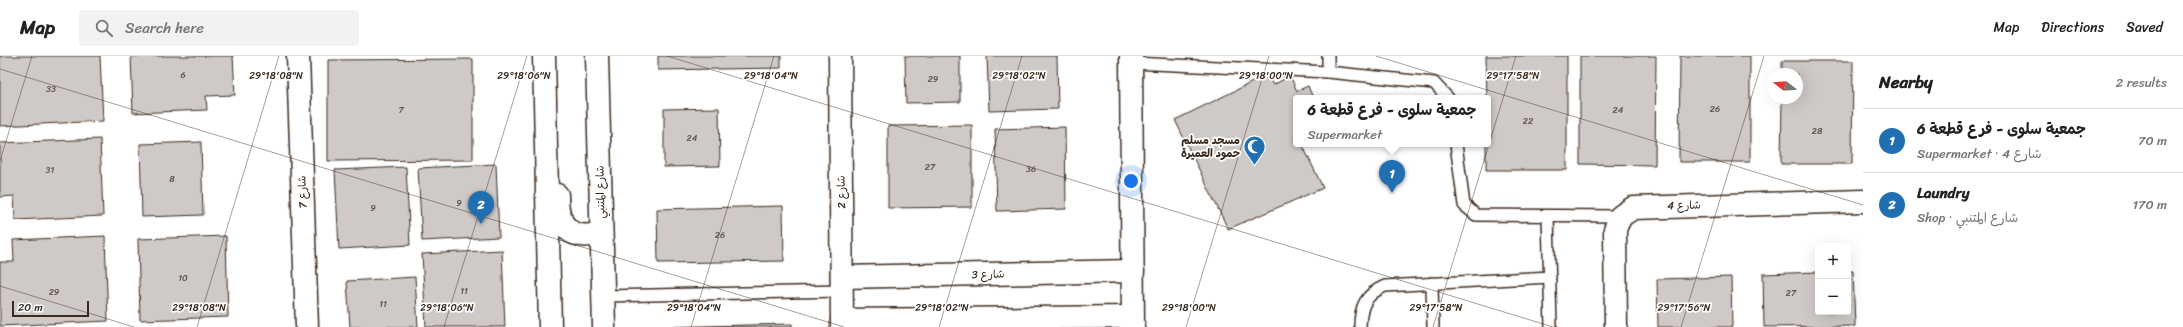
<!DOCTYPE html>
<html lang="en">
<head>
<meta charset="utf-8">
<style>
  body { margin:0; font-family:Sriracha,"Playpen Sans Arabic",sans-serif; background:#f2f2f2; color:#222 }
  .controls { position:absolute; right:12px; bottom:12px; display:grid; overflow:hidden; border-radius:4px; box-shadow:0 4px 16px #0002 }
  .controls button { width:36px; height:36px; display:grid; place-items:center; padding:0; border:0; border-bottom:1px solid #e0e0e0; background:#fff; color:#222; font:20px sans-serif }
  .compass { position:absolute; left:1767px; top:12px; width:36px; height:36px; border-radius:50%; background:#fff; box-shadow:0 4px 16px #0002; rotate:287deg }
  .scale { position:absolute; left:12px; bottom:10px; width:77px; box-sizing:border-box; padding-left:4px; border:2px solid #3b2a1e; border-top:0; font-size:11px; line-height:14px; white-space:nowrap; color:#3b2a1e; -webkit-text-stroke:3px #fff; paint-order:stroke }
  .you { position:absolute; left:1131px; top:125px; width:14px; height:14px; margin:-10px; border:3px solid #fff; border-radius:50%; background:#1a73e8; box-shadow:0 0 0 6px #1a73e833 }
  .badge { display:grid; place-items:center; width:26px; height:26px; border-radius:50%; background:#1f6fb2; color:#fff; font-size:13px; font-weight:700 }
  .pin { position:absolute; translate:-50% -33px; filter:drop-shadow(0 1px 2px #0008) }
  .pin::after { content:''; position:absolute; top:21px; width:14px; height:12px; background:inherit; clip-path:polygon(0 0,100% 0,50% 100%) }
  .popup { position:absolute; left:1293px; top:39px; width:198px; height:52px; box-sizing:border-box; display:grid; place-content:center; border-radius:4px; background:#fff; filter:drop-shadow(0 1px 3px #0005); font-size:13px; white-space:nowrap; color:#767676 }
  .popup b { font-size:15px; color:#222 }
  .popup::after { content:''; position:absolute; left:50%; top:100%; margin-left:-8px; border:8px solid transparent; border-top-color:#fff }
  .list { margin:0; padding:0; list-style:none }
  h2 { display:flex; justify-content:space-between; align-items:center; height:52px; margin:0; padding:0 16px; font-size:17px }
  h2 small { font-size:13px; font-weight:400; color:#767676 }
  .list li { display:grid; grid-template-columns:26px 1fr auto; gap:12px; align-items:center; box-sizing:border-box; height:64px; padding:0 16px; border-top:1px solid #e0e0e0 }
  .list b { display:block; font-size:15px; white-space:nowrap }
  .list p { margin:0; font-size:13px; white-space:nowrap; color:#767676 }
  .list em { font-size:13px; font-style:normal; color:#767676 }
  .icon { flex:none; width:22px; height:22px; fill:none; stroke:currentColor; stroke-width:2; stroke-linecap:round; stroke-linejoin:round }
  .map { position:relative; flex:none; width:1863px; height:271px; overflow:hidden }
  header { display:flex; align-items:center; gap:24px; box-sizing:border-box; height:56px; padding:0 20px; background:#fff; border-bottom:1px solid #e0e0e0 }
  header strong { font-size:19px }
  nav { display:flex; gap:22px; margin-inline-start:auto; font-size:14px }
  .search { width:280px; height:36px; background:#f2f2f2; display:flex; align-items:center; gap:10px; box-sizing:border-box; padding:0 14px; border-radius:4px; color:#767676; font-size:15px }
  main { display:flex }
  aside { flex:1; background:#fff }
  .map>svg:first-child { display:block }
  .building { fill:#cfcac7; stroke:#3b2a1e }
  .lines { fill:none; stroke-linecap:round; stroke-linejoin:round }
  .service-casing { stroke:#3b2a1e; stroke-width:14 }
  .minor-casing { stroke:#3b2a1e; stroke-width:25 }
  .tertiary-casing { stroke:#3b2a1e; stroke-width:25 }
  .service { stroke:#fff; stroke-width:11 }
  .minor { stroke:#fff; stroke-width:22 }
  .tertiary { stroke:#fff; stroke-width:22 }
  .ticks { fill:none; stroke:#3b2a1e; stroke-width:1; stroke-opacity:0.45 }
  .labels { text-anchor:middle; stroke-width:3.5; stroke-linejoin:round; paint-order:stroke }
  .number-label { font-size:9px; fill:#605248 }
  .poi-label { font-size:11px; font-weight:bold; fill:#3b2a1e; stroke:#fff; text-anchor:end }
  .street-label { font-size:11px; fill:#3b2a1e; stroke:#fff }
  .ticks-label { font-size:10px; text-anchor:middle; fill:#3b2a1e; stroke:#fff; stroke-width:3.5; stroke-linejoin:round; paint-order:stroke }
</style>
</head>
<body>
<header>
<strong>Map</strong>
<div class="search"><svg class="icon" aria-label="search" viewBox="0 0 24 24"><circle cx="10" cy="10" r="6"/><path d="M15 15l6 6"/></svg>Search here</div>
<nav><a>Map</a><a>Directions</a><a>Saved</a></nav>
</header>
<main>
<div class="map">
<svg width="1863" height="271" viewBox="0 0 1863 271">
  <rect width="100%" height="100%" fill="#fff"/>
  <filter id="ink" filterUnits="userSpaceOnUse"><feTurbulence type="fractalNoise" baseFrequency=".025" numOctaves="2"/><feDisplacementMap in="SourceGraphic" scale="8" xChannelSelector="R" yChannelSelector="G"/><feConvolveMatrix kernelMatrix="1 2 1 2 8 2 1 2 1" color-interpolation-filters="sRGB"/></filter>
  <g filter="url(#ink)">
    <g class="building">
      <polygon points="0,0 100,0 103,65 0,70"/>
      <polygon points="131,0 233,0 235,39 206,40 207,54 133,57"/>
      <polygon points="658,0 781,0 781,12 658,14"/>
      <polygon points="905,0 960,0 960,46 906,47"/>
      <polygon points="987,0 1057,0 1058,53 989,55"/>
      <polygon points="1486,0 1567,0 1567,114 1486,114 1486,88 1488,88"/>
      <polygon points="1580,0 1656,0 1655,109 1580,108"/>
      <polygon points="1680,0 1750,0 1750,106 1679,106"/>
      <polygon points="473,3 473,104 328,105 328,4"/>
      <polygon points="1782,5 1853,5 1852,108 1781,108 1782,42 1797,42 1797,18 1782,18"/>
      <polygon points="1267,19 1273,29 1290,20 1297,35 1308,30 1313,42 1296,42 1296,88 1302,88 1323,132 1228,173 1175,64"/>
      <polygon points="719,52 720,110 664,111 664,53"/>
      <polygon points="972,69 972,151 888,152 888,70"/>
      <polygon points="1065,71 1066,153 997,155 995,73"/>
      <polygon points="100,83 103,160 15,164 14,140 0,141 0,87"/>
      <polygon points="201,86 203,159 142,161 140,88"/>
      <polygon points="496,108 499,181 422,185 418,112"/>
      <polygon points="406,111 410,189 339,193 335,114"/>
      <polygon points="783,150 784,205 658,207 657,153"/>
      <polygon points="105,180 108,265 0,270 0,206 14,206 13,184"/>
      <polygon points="226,180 228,261 140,264 138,183"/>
      <polygon points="502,194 505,271 426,271 422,198"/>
      <polygon points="1848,215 1853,215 1855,270 1764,271 1763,218 1818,216 1818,256 1848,256"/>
      <polygon points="415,221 418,271 350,271 347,225"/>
      <polygon points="1731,221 1732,271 1658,271 1657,223"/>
      <polygon points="792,268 792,271 659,271"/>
    </g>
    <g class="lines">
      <defs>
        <g id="service">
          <polyline points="1132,7 1328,16 1328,0"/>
          <polyline points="1328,16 1434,27 1448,42"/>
          <polyline points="1456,88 1464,149 1476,159 1621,160"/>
          <polyline points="1548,160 1551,271"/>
          <polyline points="1432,227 1433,271"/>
          <polyline points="604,240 842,235"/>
          <path d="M 1360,271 C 1360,250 1366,238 1385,230 L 1550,221"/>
        </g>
        <g id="minor">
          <polyline points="298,0 307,271"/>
          <polyline points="840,0 842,271"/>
          <polyline points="1131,0 1133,271"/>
          <polyline points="842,221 1133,215"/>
          <polyline points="842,264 1132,261"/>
          <polyline points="1616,271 1615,173 1621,160 1633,152 1863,145"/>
        </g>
        <g id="tertiary">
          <polyline points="544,0 550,271"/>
          <polyline points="597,0 604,271"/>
          <path d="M 557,139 C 557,169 569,186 601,177"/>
        </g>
      </defs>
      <use href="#service" class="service-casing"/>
      <use href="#minor" class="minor-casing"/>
      <use href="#tertiary" class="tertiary-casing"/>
      <use href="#service" class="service"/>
      <use href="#minor" class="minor"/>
      <use href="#tertiary" class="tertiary"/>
    </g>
  </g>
  <path class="ticks" d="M 667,0 L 1553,271M 1376,0 L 1863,149M 0,13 L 844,271M 0,105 L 32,0M 0,230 L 134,271M 197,271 L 279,0M 444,271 L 527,0M 691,271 L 774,0M 939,271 L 1022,0M 1186,271 L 1269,0M 1433,271 L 1516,0M 1681,271 L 1764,0"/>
  <defs>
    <symbol id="mosque-pin" viewBox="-11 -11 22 30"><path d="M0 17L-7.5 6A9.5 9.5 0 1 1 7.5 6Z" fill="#1f6fb2" stroke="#fff"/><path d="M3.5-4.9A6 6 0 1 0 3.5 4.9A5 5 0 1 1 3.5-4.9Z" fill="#fff"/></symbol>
  </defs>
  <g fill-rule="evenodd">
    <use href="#mosque-pin" x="1242" y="78" width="25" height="34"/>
  </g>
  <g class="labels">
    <g class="number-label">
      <text x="183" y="22">6</text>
      <text x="933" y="26">29</text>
      <text x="51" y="36">33</text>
      <text x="1715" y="56">26</text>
      <text x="401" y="57">7</text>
      <text x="1618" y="57">24</text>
      <text x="1528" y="68">22</text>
      <text x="1817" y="78">28</text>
      <text x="692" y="85">24</text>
      <text x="930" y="114">27</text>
      <text x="1031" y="116">36</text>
      <text x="50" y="117">31</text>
      <text x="172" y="126">8</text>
      <text x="459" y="150">9</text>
      <text x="373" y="155">9</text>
      <text x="720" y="182">26</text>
      <text x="183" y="225">10</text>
      <text x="464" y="238">11</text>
      <text x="54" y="239">29</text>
      <text x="1791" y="240">27</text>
      <text x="383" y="251">11</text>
    </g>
    <g class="poi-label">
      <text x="1240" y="88">مسجد مسلم<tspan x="1240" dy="13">حمود العميرة</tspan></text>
    </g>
    <g class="street-label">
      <text transform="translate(302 136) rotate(-92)" y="4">شارع 7</text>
      <text transform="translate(600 136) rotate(-91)" y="4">شارع المتنبي</text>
      <text transform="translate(841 136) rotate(-91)" y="4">شارع 2</text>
      <text transform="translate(1684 149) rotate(-1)" y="4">شارع 4</text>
      <text transform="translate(988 218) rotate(-1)" y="4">شارع 3</text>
    </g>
  </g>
  <g class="ticks-label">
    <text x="276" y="23">29°18'08"N</text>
    <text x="524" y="23">29°18'06"N</text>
    <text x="771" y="23">29°18'04"N</text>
    <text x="1019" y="23">29°18'02"N</text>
    <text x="1266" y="23">29°18'00"N</text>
    <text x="1513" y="23">29°17'58"N</text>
    <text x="199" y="255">29°18'08"N</text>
    <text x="447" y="255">29°18'06"N</text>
    <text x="694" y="255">29°18'04"N</text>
    <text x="942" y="255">29°18'02"N</text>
    <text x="1189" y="255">29°18'00"N</text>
    <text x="1436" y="255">29°17'58"N</text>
    <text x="1684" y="255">29°17'56"N</text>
  </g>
</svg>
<div class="controls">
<button>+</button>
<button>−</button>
</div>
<svg class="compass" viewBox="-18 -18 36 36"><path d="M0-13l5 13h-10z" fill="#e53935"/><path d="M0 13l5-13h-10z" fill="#767676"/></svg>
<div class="scale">20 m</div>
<div class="you"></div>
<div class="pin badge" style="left:1392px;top:137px">1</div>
<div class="popup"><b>جمعية سلوى - فرع قطعة 6</b>Supermarket</div>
<div class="pin badge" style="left:481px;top:168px">2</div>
</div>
<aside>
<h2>Nearby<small>2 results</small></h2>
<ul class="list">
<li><span class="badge">1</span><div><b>جمعية سلوى - فرع قطعة 6</b><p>Supermarket · شارع 4</p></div><em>70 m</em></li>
<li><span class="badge">2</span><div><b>Laundry</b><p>Shop · شارع المتنبي</p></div><em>170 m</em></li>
</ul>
</aside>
</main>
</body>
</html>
